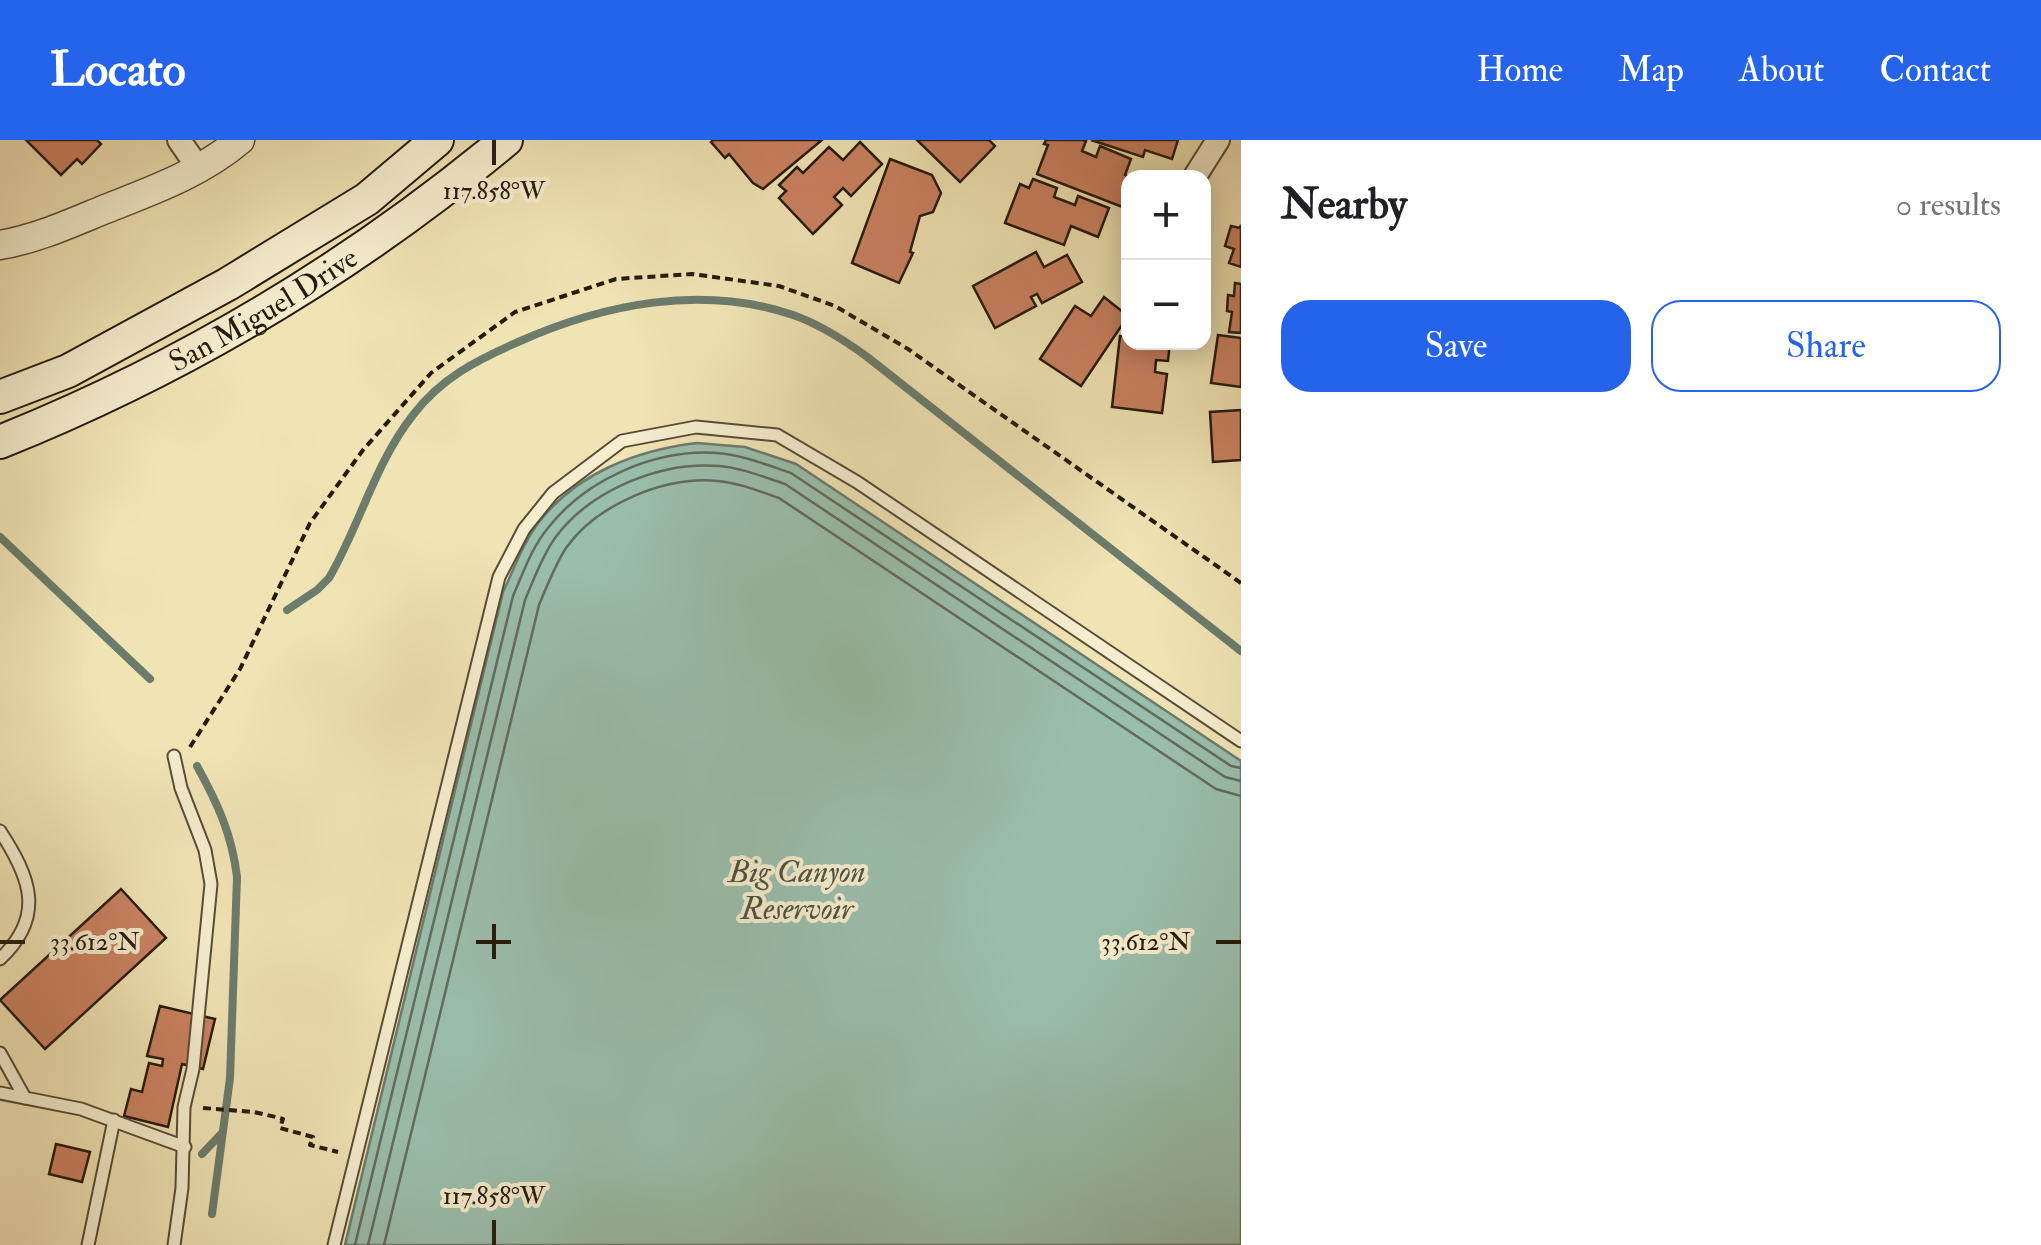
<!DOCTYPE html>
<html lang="en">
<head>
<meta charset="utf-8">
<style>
  body { margin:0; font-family:"IM FELL Double Pica",serif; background:#f6f6f6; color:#202124 }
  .controls { position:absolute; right:30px; top:30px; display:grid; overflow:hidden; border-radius:20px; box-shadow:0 5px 25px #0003 }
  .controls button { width:90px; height:90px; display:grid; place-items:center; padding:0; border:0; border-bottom:2px solid #e0e0e0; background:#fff; color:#202124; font:50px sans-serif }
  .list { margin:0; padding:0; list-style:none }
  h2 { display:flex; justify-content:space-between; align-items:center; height:130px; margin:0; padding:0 40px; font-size:42px }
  h2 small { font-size:32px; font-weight:400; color:#757577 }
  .actions { display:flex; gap:20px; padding:30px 40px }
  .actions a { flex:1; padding:22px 0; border:2px solid #2563eb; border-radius:30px; text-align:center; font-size:35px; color:#2563eb }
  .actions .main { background:#2563eb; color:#fff }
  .map { position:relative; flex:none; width:1241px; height:1105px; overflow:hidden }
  header { display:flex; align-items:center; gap:60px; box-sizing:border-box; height:140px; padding:0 50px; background:#2563eb; color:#fff }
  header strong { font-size:48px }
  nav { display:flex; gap:55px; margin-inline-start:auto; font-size:35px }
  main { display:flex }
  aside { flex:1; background:#fff }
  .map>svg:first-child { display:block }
  .water { fill:#9abeac; stroke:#6b7c6c; stroke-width:2.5 }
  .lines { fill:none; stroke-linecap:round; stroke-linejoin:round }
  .shore { stroke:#606c5c; stroke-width:2.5 }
  .stream { stroke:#6b7c6c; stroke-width:8 }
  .building { fill:#ca8161; stroke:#251a0c; stroke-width:2.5 }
  .service-casing { stroke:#584c36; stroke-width:15 }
  .minor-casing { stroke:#584c36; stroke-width:26 }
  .tertiary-casing { stroke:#584c36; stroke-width:31 }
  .secondary-casing { stroke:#251a0c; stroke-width:36 }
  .path { stroke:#251a0c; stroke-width:4; stroke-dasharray:8 5; stroke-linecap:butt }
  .service { stroke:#f5edce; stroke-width:11 }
  .minor { stroke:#f5edce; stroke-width:22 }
  .tertiary { stroke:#f5edce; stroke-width:28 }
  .secondary { stroke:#f5edce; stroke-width:32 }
  .ticks { fill:none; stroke:#251a0c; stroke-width:4 }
  .labels { text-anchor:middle; stroke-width:8; stroke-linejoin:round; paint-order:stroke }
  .street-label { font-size:30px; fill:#251a0c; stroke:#f5edce }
  .water-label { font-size:32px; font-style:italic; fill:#4e5344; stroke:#f5edce }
  .ticks-label { font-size:25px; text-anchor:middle; fill:#251a0c; stroke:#f5edce; stroke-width:8; stroke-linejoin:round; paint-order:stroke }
</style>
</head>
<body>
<header>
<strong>Locato</strong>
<nav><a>Home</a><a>Map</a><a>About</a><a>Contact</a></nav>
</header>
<main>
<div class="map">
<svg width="1241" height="1105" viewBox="0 0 1241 1105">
  <rect width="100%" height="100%" fill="#f0e3b4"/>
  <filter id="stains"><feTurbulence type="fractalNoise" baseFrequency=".002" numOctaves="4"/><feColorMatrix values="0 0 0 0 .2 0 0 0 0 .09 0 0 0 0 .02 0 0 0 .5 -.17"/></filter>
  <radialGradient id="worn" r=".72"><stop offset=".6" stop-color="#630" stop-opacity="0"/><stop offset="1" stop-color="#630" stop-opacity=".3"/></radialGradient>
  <path class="water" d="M 697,303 L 745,307 L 796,324 L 1241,621 L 1241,1105 L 345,1105 L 503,452 C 514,429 523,403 539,382 C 577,333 637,310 697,303 Z"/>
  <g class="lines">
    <g class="shore">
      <path d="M 355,1105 L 513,456 C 523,433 532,407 548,388 C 586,339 655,309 717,313 C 743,315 767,325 791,333 L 1231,626 L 1241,628"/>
      <path d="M 368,1105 L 525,460 C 534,439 542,416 555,398 C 590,350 661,321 719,326 C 742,328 764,337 785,344 L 1225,637 L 1241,641"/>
      <path d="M 384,1105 L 539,465 C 547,446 555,425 566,408 C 597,364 665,336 718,341 C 739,343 759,351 779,358 L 1216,649 L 1241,656"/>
    </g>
    <g class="stream">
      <polyline points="0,397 150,539"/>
      <path d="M 287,470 L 317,450 L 329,438 C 360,385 375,323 413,275 C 441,238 477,220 518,202 C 603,164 702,144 793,175 C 819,184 844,200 866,216 L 1241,511"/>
      <path d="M 197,626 C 218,664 232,695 237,737 L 230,938 L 212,1074"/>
      <polyline points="202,1014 222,993"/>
    </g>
  </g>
  <g class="building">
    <polygon points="26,0 97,0 101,4 82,24 77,19 61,35"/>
    <polygon points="713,0 822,0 763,49 753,43 729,14 725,18 711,2"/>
    <polygon points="917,0 989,0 995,6 960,42"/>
    <polygon points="1046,0 1082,0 1086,1 1082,11 1096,17 1100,6 1131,19 1125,35 1131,38 1128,38 1125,68 1037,34 1048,5 1044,4"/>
    <polygon points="1091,0 1178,0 1172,19 1145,10 1143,17"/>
    <polygon points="860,2 882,24 851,56 843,48 834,57 842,65 813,94 779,58 786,51 779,45 797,27 803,33 829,7 843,20"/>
    <polygon points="890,19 932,35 941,53 933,72 920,76 910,112 913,113 899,143 852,123"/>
    <polygon points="1033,39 1057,48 1054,57 1075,65 1078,56 1109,68 1098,97 1071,86 1064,105 1005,83 1020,44 1029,48"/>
    <polygon points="1241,85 1241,127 1229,123 1234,109 1225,106 1231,86 1240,88"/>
    <polygon points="1036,112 1044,127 1067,115 1082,142 1042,163 1037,154 1031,157 1036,166 995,188 973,146"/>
    <polygon points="1235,143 1241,144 1241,193 1229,192 1232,172 1227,171 1228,155 1234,156"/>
    <polygon points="1104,157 1128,176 1081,246 1040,219 1075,166 1091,176"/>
    <polygon points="1218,195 1241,198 1241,247 1211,243"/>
    <polygon points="1120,196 1128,197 1128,202 1170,202 1168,221 1156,220 1155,232 1167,234 1162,273 1112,267"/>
    <polygon points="1241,270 1241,320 1213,322 1210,272"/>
    <polygon points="121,749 166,798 45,909 0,860"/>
    <polygon points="160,866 215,879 203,929 182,924 168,987 124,976 131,949 142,952 149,923 162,926 163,919 147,916"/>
    <polygon points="56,1004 90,1012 82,1042 49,1034"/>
  </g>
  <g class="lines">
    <defs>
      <g id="service">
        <polyline points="174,616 181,648 205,710 211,744 193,929 184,967 182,1048 174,1105"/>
        <path d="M 0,691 C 30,737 46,776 0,819"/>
        <polyline points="0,913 25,958"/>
        <polyline points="0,953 81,969 185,1007"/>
        <polyline points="88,1105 114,980"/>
        <polyline points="334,1105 499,437 524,389 553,353 622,301 696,287 777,295 857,342 1241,601"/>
      </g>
      <g id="minor">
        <polyline points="179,0 199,29"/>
        <polyline points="1194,38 1218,0"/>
      </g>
      <path id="tertiary" d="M 0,105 C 36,99 69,84 103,70 C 151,51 200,34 240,0"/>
      <g id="secondary">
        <polyline points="0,257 68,231 228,144 367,59 437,0"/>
        <path id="s1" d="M 0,302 C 187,227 352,128 506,0"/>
      </g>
    </defs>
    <use href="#service" class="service-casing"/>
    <use href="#minor" class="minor-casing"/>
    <use href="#tertiary" class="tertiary-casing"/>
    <use href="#secondary" class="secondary-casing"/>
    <g class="path">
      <polyline points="190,607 240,529 310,383 363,310 431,233 515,172 616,139 692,134 779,146 835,166 908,209 1241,443"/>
      <polyline points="203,968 254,972 280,978 283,979 280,988 313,997 310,1005 338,1012"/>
    </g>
    <use href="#service" class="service"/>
    <use href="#minor" class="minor"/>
    <use href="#tertiary" class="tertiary"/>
    <use href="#secondary" class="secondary"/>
  </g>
  <path class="ticks" d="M 494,0 L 494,25M 494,784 L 494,819M 0,802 L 25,802M 476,802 L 511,802M 1216,802 L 1241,802M 494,1080 L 494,1105"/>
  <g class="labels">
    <g class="street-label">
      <text dy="10" stroke="none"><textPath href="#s1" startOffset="295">San Miguel Drive</textPath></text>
    </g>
    <g class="water-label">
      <text x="797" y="742">Big Canyon<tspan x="797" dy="37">Reservoir</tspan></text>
    </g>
  </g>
  <g class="ticks-label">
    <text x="494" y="59">117.858°W</text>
    <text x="95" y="810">33.612°N</text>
    <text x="1146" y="810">33.612°N</text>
    <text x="494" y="1064">117.858°W</text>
  </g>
  <rect width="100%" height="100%" filter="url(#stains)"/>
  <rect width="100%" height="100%" fill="url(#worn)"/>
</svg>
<div class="controls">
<button>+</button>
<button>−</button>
</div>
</div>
<aside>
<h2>Nearby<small>0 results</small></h2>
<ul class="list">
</ul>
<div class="actions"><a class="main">Save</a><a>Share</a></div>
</aside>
</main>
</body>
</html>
